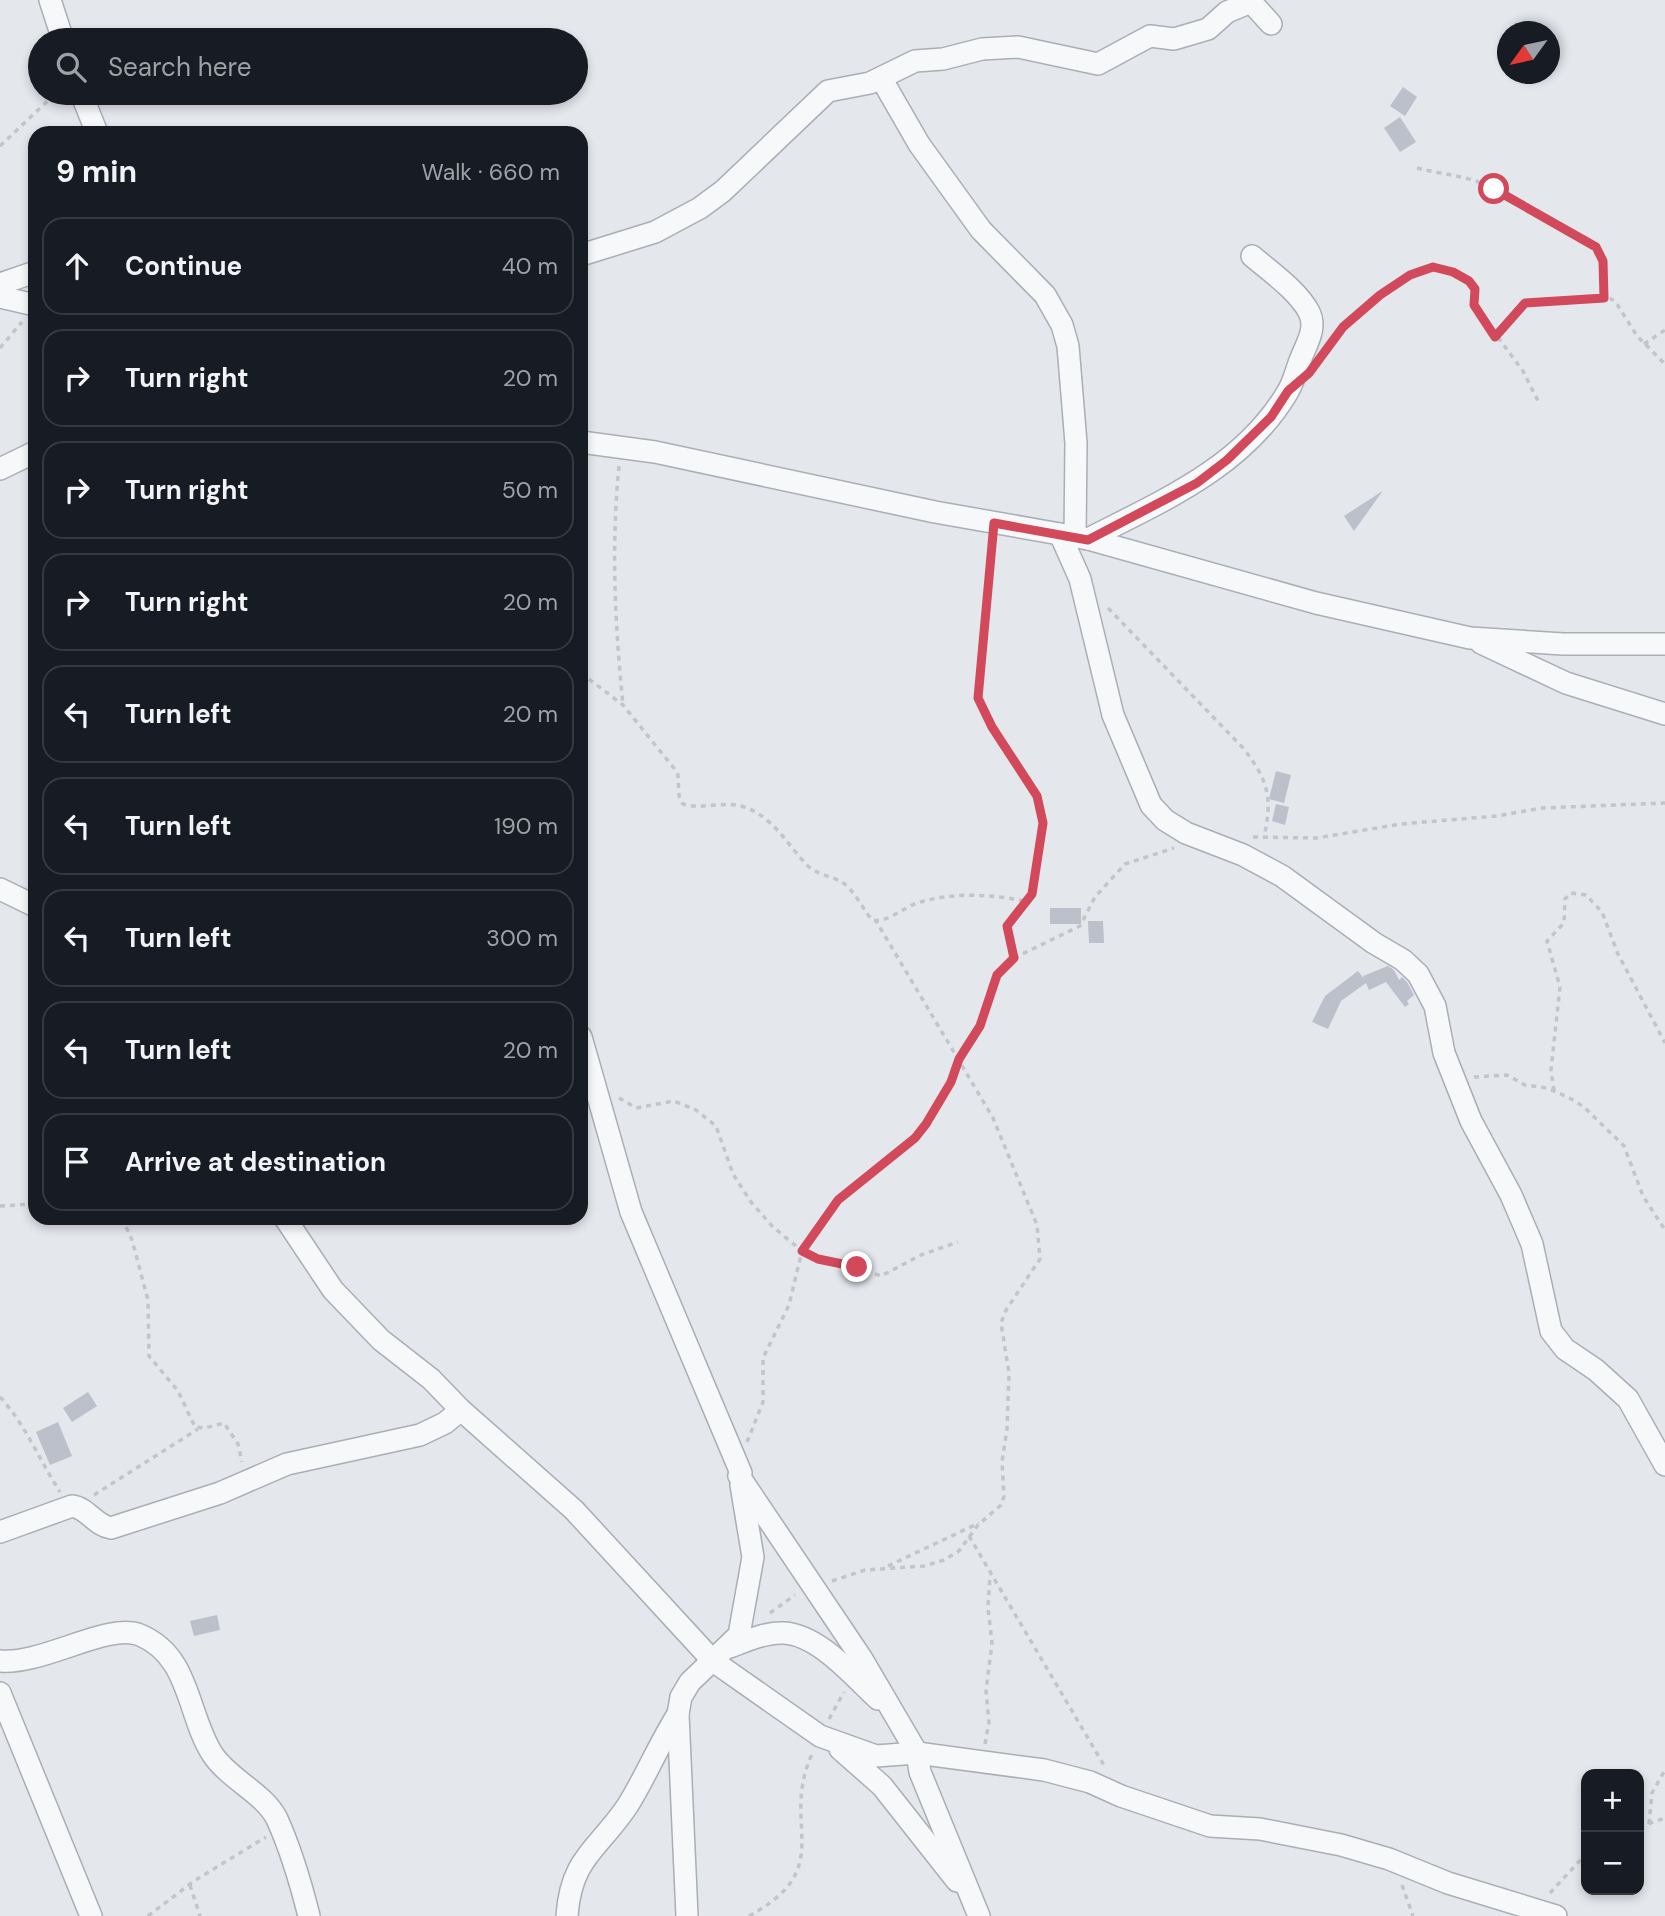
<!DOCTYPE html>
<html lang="en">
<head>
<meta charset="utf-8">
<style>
  body { margin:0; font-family:"DM Sans",sans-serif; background:#242831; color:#f1f3f6 }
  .controls { position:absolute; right:21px; bottom:21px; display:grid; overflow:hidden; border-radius:14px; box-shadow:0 4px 10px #0003 }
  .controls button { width:63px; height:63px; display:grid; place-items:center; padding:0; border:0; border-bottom:2px solid #363941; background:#171b24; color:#f1f3f6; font:35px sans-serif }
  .compass { position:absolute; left:1497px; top:21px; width:63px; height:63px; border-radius:50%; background:#171b24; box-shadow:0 4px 10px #0003; rotate:237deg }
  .stop { position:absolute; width:21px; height:21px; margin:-16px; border:5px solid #d1495b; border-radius:50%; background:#fff }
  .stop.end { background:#d1495b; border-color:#fff; box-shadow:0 2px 7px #0008 }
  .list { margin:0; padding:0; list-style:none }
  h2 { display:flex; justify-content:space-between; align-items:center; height:91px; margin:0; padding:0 28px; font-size:30px }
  h2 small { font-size:23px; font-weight:400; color:#9ea1a6 }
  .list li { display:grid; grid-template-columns:46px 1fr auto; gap:21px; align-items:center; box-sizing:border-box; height:98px; margin:0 14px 14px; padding:0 14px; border:2px solid #363941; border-radius:21px }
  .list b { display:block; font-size:26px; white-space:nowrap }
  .list em { font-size:23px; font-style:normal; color:#9ea1a6 }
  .icon { flex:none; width:38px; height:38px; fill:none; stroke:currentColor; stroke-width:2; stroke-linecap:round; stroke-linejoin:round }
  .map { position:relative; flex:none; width:1665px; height:1916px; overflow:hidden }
  .search { position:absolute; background:#171b24; box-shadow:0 4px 10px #0003; left:28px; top:28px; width:560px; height:77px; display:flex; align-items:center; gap:18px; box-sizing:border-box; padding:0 24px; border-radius:38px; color:#9ea1a6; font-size:26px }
  .panel { position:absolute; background:#171b24; box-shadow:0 4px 10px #0003; left:28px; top:126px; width:560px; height:1099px; border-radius:21px }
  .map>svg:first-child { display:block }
  .building { fill:#bbc0ca }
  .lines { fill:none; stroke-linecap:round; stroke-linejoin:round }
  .street-casing { stroke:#a9aeb7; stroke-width:24 }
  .path { stroke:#c2c5cb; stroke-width:3.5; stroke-dasharray:5 5; stroke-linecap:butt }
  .street { stroke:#f7f8fa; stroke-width:21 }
  .route { stroke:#d1495b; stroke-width:9 }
</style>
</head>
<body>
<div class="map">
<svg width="1665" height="1916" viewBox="0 0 1665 1916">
  <rect width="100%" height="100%" fill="#e4e7ec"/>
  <g class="building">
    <polygon points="1403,87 1417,97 1405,116 1390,106"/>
    <polygon points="1400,117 1416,142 1400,152 1384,128"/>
    <polygon points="1381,492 1382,492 1354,531 1344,516"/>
    <polygon points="1276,771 1291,775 1284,803 1269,799"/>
    <polygon points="1276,804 1289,807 1285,825 1272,821"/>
    <rect x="1050" y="908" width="31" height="16"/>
    <polygon points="1088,921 1103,921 1104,943 1089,943"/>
    <polygon points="1388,966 1394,970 1399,980 1402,977 1407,982 1414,995 1407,1001 1409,1004 1405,1007 1386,982 1369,990 1366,983 1341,1001 1328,1029 1312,1022 1325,996 1358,971 1364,979 1363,976"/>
    <polygon points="88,1392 97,1406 72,1422 63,1408"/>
    <polygon points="58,1422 72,1456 50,1465 36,1432"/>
    <polygon points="217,1615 220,1630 194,1636 190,1621"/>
  </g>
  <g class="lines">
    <defs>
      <g id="street">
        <polyline points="50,0 63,40"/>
        <polyline points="881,78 919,144 981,230 1045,295 1062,325 1068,346 1076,443 1075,537"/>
        <polyline points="81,93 97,133"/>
        <polyline points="581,255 655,232 700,208 723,191 828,91 870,83 915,61 943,59 982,49 1018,47 1098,64 1150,36 1174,39 1208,29 1227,12 1251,2 1271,24"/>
        <polyline points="0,284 35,272"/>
        <polyline points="0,297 35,305"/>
        <polyline points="581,442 655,452 935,512 1088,539 1316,603 1470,638 1563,644 1665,644"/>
        <polyline points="0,469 35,452"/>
        <polyline points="1060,534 1080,579 1113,715 1151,805 1165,820 1186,833 1243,855 1282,876 1374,943 1403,960 1418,974 1435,1006 1444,1053 1471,1121 1511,1195 1532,1244 1551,1331 1565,1349 1596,1370 1628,1399 1665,1465"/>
        <path d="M 1088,539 C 1162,501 1242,468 1287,393 C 1294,382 1296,370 1301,358 C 1307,343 1317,328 1309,312 C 1298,291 1271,272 1252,256"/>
        <polyline points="1481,643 1566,683 1665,714"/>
        <polyline points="0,889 35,906"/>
        <polyline points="581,1037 631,1212 741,1473 739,1476 862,1659 917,1753 920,1772 979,1916"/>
        <polyline points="285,1218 333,1290 381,1340 431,1379 461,1410 574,1510 713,1661 820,1736 876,1756 917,1753 1044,1770 1090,1782 1121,1796 1210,1826 1260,1829 1341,1845 1389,1859 1448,1883 1556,1916"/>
        <path d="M 0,1532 L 72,1506 C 88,1508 94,1525 111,1528 L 220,1493 L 287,1464 L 420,1435 L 445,1423 L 461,1410"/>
        <path d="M 730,1647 C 746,1641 766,1632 784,1633 C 819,1635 853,1676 878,1699"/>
        <path d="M 0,1661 C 43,1665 108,1622 140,1635 C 191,1656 187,1716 213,1755 C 230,1780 264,1793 277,1819 C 291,1850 301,1884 309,1916"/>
        <polyline points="0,1693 91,1916"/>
        <polyline points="840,1749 882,1786 957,1881"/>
        <path d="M 567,1916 C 571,1857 599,1849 628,1805 C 646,1776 659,1744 678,1714"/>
        <polyline points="687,1916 678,1714 681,1697 690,1682 739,1635 753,1557 741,1485"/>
      </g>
    </defs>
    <use href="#street" class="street-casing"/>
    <g class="path">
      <polyline points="0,146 56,93"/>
      <path d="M 1417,168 C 1436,173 1457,175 1476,181 C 1502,190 1588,236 1602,256 L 1604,298"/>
      <polyline points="1495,337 1525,303 1609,298 1615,301 1637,336 1665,364"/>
      <polyline points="1644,344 1665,330"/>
      <polyline points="0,348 22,322"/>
      <path d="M 1327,348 C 1355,310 1426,237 1473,285 L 1474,305 L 1523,371 L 1540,405"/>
      <path d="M 619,466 C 611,546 615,625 623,705"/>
      <path d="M 1108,608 L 1243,748 C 1268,780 1273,797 1264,837"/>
      <path d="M 581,673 L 623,705 L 677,772 C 681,783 675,794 683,804 C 702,810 722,801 741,806 C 773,815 787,845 808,866 C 818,875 831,876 842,882 C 855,891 862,908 872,920 C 887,923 903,908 917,903 C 952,892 990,894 1025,901"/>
      <polyline points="1253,837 1316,838 1401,824 1497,816 1542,808 1665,803"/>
      <polyline points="1014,958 1080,926 1095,897 1125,864 1174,848"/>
      <polyline points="1474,1077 1507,1075 1525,1085 1547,1088 1568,1097 1584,1107 1624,1146 1643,1196 1665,1230"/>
      <polyline points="1554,1091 1551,1070 1560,987 1547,941 1564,923 1565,899 1571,893 1586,895 1602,912 1618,954 1665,1043"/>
      <polyline points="619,1098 636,1108 674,1101 696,1110 716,1126 733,1174 751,1202 773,1227 802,1251 818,1259 846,1263 881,1276 921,1255 958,1242"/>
      <polyline points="0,1206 35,1204"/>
      <polyline points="122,1218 132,1240 148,1300 149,1356 178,1391 195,1427 205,1428 224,1423 238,1444 242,1462"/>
      <path d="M 0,1397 C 25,1424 40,1461 60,1492"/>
      <polyline points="747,1442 763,1402 763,1358 789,1305 802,1251 838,1200 915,1137 926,1124 980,1026 997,975 1014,959 1007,926 1032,894 1043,823 1037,796 992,728 978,698 993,542"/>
      <polyline points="94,1495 198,1429"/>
      <polyline points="969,1536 1105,1767"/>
      <polyline points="888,1566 979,1523"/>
      <polyline points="832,1581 865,1570 924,1566 944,1560 959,1551 978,1525 1001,1505 1004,1496 1002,1462 1007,1429 1009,1373 1001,1323 1006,1310 1040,1259 1037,1225 993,1118 876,921"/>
      <polyline points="770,1613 795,1595"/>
      <polyline points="829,1719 844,1692"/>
      <polyline points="985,1744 989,1722 986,1691 992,1643 988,1608 990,1575"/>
      <polyline points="1649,1824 1652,1793 1665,1770"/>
      <polyline points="1639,1827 1665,1818"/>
      <polyline points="190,1885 200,1916"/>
      <polyline points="1402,1885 1413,1916"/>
      <polyline points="1550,1893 1586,1854"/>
      <polyline points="148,1916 194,1881 266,1837"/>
      <path d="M 749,1916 C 839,1867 779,1826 812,1754"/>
    </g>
    <use href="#street" class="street"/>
  </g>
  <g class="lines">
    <polyline class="route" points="857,1267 818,1259 802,1251 838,1200 915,1138 926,1124 951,1082 959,1059 980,1026 997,975 1014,958 1007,926 1032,894 1043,823 1037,796 992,727 978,698 994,523 1088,540 1197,483 1227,460 1271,417 1288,391 1309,373 1343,327 1380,295 1410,275 1433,267 1453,272 1469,281 1475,289 1474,305 1495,337 1525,303 1604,298 1603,261 1596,247 1494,189"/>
  </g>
</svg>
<div class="controls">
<button>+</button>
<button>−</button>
</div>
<svg class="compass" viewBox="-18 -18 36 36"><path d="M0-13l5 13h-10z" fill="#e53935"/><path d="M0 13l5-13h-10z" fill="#9ea1a6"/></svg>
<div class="stop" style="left:1494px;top:189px"></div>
<div class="stop end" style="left:857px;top:1267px"></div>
<div class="search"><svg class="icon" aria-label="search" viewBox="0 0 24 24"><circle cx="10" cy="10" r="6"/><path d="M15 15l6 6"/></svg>Search here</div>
<section class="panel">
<h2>9 min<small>Walk · 660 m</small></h2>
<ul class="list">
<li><svg class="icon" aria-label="ahead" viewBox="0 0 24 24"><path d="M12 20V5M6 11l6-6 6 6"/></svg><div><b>Continue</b></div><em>40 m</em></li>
<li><svg class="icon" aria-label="right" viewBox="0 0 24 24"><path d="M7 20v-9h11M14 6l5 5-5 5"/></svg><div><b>Turn right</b></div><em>20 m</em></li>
<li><svg class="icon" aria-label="right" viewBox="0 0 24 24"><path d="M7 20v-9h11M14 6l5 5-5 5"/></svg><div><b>Turn right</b></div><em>50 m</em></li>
<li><svg class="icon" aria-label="right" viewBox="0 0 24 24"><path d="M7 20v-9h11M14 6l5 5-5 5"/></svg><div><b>Turn right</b></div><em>20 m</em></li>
<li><svg class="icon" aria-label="left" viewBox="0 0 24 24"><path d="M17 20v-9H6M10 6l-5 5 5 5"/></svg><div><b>Turn left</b></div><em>20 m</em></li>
<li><svg class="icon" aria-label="left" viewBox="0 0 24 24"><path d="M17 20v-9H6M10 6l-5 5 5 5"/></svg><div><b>Turn left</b></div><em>190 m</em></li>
<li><svg class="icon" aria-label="left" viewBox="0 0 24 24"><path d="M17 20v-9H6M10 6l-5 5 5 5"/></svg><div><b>Turn left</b></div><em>300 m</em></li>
<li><svg class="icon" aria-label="left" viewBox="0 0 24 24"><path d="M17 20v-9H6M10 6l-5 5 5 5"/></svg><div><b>Turn left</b></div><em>20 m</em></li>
<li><svg class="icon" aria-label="arrive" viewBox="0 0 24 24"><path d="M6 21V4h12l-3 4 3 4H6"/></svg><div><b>Arrive at destination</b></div></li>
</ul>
</section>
</div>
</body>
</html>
